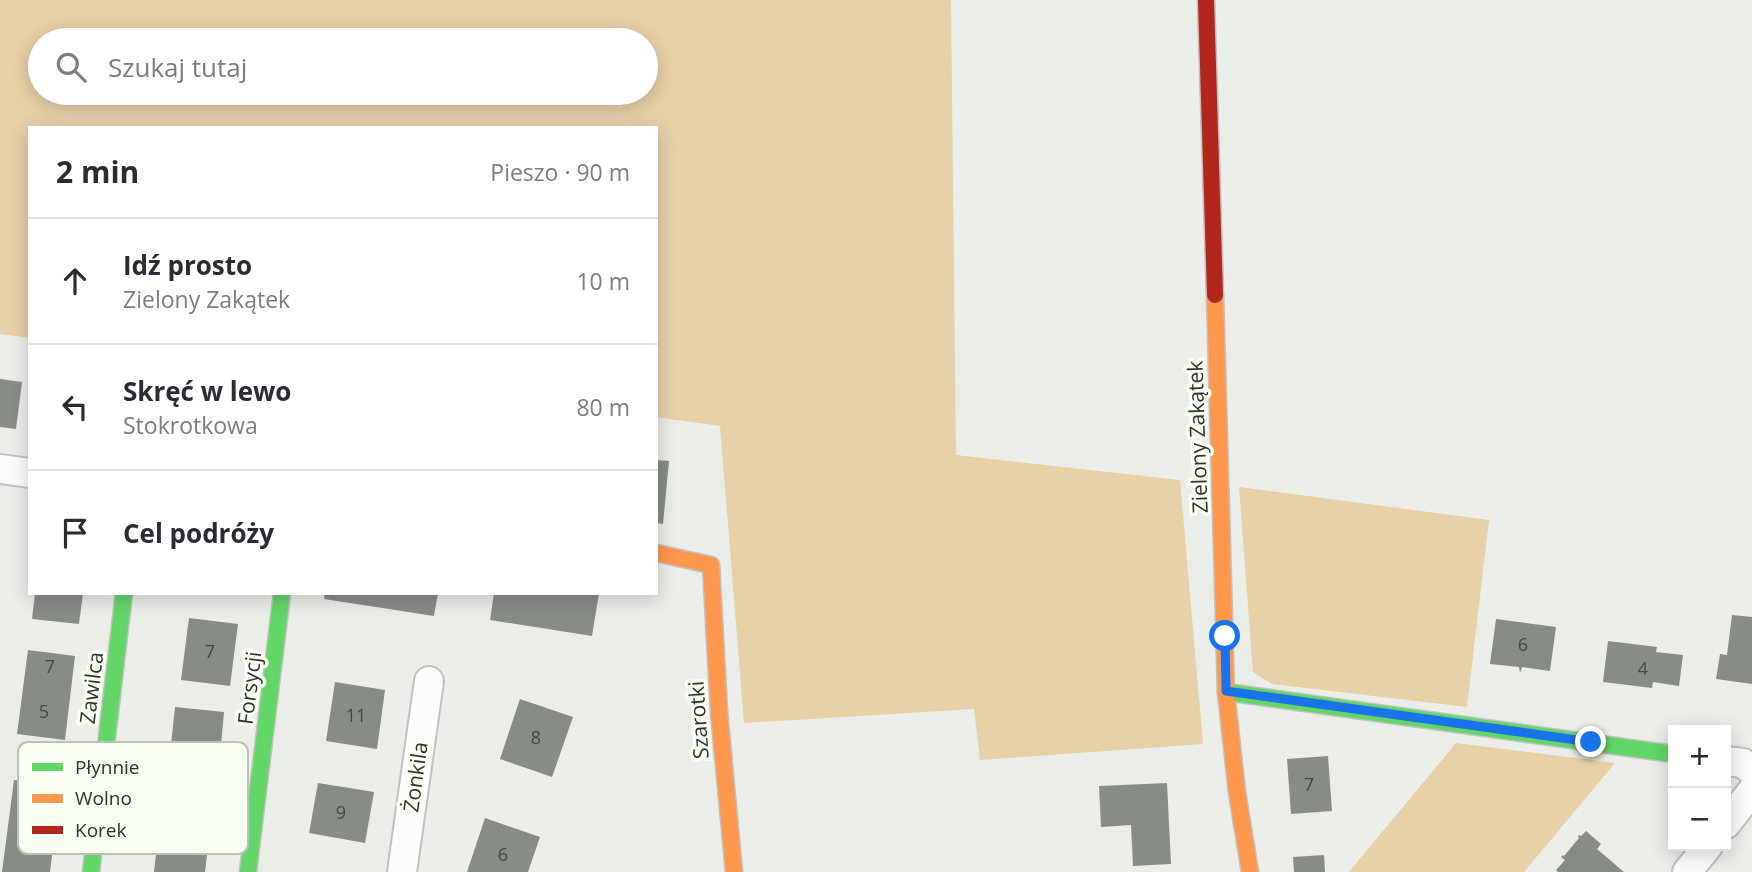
<!DOCTYPE html>
<html lang="pl">
<head>
<meta charset="utf-8">
<style>
  body { margin:0; font-family:"Open Sans",sans-serif; background:#f7f7f7; color:#2b2b33 }
  .controls { position:absolute; right:21px; bottom:21px; display:grid; overflow:hidden; border-radius:0px; box-shadow:0 4px 18px #0003 }
  .controls button { width:63px; height:63px; display:grid; place-items:center; padding:0; border:0; border-bottom:2px solid #e1e1e2; background:#fff; color:#2b2b33; font:35px sans-serif }
  .stop { position:absolute; width:21px; height:21px; margin:-16px; border:5px solid #1a73e8; border-radius:50%; background:#fff }
  .stop.end { background:#1a73e8; border-color:#fff; box-shadow:0 2px 7px #0008 }
  .list { margin:0; padding:0; list-style:none }
  h2 { display:flex; justify-content:space-between; align-items:center; height:91px; margin:0; padding:0 28px; font-size:30px }
  h2 small { font-size:23px; font-weight:400; color:#7c7c81 }
  .list li { display:grid; grid-template-columns:46px 1fr auto; gap:21px; align-items:center; box-sizing:border-box; height:126px; padding:0 28px; border-top:2px solid #e1e1e2 }
  .list b { display:block; font-size:26px; white-space:nowrap }
  .list p { margin:0; font-size:23px; white-space:nowrap; color:#7c7c81 }
  .list em { font-size:23px; font-style:normal; color:#7c7c81 }
  .icon { flex:none; width:38px; height:38px; fill:none; stroke:currentColor; stroke-width:2; stroke-linecap:round; stroke-linejoin:round }
  .map { position:relative; flex:none; width:1752px; height:872px; overflow:hidden }
  .search { position:absolute; background:#fff; box-shadow:0 4px 18px #0003; left:28px; top:28px; width:630px; height:77px; display:flex; align-items:center; gap:18px; box-sizing:border-box; padding:0 24px; border-radius:38px; color:#7c7c81; font-size:26px }
  .panel { position:absolute; background:#fff; box-shadow:0 4px 18px #0003; left:28px; top:126px; width:630px; height:469px; border-radius:0px }
  .map>svg:first-child { display:block }
  .green { fill:#e8d0a8; fill-rule:evenodd }
  .building { fill:#888c87 }
  .lines { fill:none; stroke-linecap:round; stroke-linejoin:round }
  .street-casing { stroke:#c0c1bd; stroke-width:32 }
  .fast-casing { stroke:#c0c1bd; stroke-width:19 }
  .slow-casing { stroke:#c0c1bd; stroke-width:19 }
  .jam-casing { stroke:#c0c1bd; stroke-width:19 }
  .street { stroke:#fcfcfc; stroke-width:28 }
  .fast { stroke:#63d668; stroke-width:16 }
  .slow { stroke:#ff974d; stroke-width:16 }
  .jam { stroke:#b3261e; stroke-width:16 }
  .route { stroke:#1a73e8; stroke-width:9 }
  .labels { text-anchor:middle; stroke-width:7; stroke-linejoin:round; paint-order:stroke }
  .number-label { font-size:18px; fill:#464844 }
  .street-label { font-size:21px; fill:#30322d; stroke:#f8fef2 }
  .key { fill:#f8fef2; stroke:#bcc1b7; stroke-width:2 }
  .key-label { font-size:19px; fill:#30322d }
</style>
</head>
<body>
<div class="map">
<svg width="1752" height="872" viewBox="0 0 1752 872">
  <rect width="100%" height="100%" fill="#ebeee8"/>
  <g class="green">
    <path d="M 0,0 L 951,0 L 956,455 L 1180,480 L 1203,744 L 980,760 L 974,709 L 744,723 L 720,426 L 656,417 L 656,128 L 30,128 L 30,338 L 0,334 ZM 646,40 L 646,93 L 40,93 L 40,40 Z"/>
    <polygon points="1239,487 1489,520 1467,707 1272,684 1253,672"/>
    <polygon points="1456,743 1615,763 1524,872 1349,872"/>
  </g>
  <g class="building">
    <polygon points="0,379 22,382 16,429 0,427"/>
    <polygon points="656,460 669,461 663,524 656,523"/>
    <polygon points="35,593 83,593 79,624 32,619"/>
    <polygon points="325,593 438,593 434,616 324,599"/>
    <polygon points="494,593 599,593 592,636 490,620"/>
    <polygon points="1732,615 1752,617 1752,684 1716,679 1720,654 1727,655"/>
    <polygon points="189,618 238,624 230,686 181,680"/>
    <polygon points="1496,619 1556,627 1550,671 1522,667 1520,673 1519,667 1490,664"/>
    <polygon points="1608,641 1657,647 1656,652 1683,655 1679,686 1653,682 1652,688 1603,682"/>
    <polygon points="28,650 75,656 65,740 17,734"/>
    <polygon points="335,682 385,690 377,749 326,741"/>
    <polygon points="520,699 573,717 552,777 500,759"/>
    <polygon points="175,707 224,712 219,768 169,763"/>
    <polygon points="1328,756 1332,811 1291,814 1287,759"/>
    <polygon points="14,780 61,786 50,872 2,872"/>
    <polygon points="318,783 374,792 365,843 309,833"/>
    <polygon points="1167,783 1171,864 1133,866 1131,825 1101,827 1099,786"/>
    <polygon points="160,816 211,822 205,872 154,872"/>
    <polygon points="485,818 540,837 528,872 467,872"/>
    <polygon points="1586,831 1601,844 1597,849 1624,872 1558,872 1556,870 1565,860 1561,857 1563,855 1564,856 1579,838 1578,837 1579,835 1581,836"/>
    <polygon points="1324,855 1325,872 1294,872 1293,857"/>
  </g>
  <g class="lines">
    <defs>
      <g id="street">
        <polyline points="0,469 30,473"/>
        <polyline points="1726,761 1743,763 1752,771"/>
        <polyline points="1726,824 1752,791"/>
        <polyline points="402,872 429,681"/>
        <polyline points="1687,872 1708,846"/>
      </g>
      <g id="fast">
        <polyline points="1226,692 1673,754"/>
        <polyline points="91,872 124,593"/>
        <polyline points="248,872 282,593"/>
      </g>
      <g id="slow">
        <polyline points="1215,295 1226,692 1237,792 1250,872"/>
        <polyline points="656,553 711,565 719,712 734,872"/>
      </g>
      <polyline id="jam" points="1206,0 1215,295"/>
    </defs>
    <use href="#street" class="street-casing"/>
    <use href="#fast" class="fast-casing"/>
    <use href="#slow" class="slow-casing"/>
    <use href="#jam" class="jam-casing"/>
    <use href="#street" class="street"/>
    <use href="#fast" class="fast"/>
    <use href="#slow" class="slow"/>
    <use href="#jam" class="jam"/>
  </g>
  <g class="lines">
    <polyline class="route" points="1225,636 1226,691 1591,742"/>
  </g>
  <g class="labels">
    <g class="number-label">
      <text x="1523" y="651">6</text>
      <text x="210" y="658">7</text>
      <text x="50" y="673">7</text>
      <text x="1643" y="675">4</text>
      <text x="44" y="718">5</text>
      <text x="356" y="722">11</text>
      <text x="536" y="744">8</text>
      <text x="1309" y="791">7</text>
      <text x="341" y="819">9</text>
      <text x="503" y="861">6</text>
    </g>
    <g class="street-label">
      <text transform="translate(1198 437) rotate(-92)" y="7">Zielony Zakątek</text>
      <text transform="translate(92 688) rotate(-83)" y="7">Zawilca</text>
      <text transform="translate(250 688) rotate(-83)" y="7">Forsycji</text>
      <text transform="translate(699 720) rotate(-94)" y="7">Szarotki</text>
      <text transform="translate(416 777) rotate(-82)" y="7">Żonkila</text>
    </g>
  </g>
  <rect x="18" y="742" width="230" height="112" rx="10" class="key"/>
  <rect x="32" y="763" width="31" height="8" fill="#63d668"/>
  <rect x="32" y="794" width="31" height="9" fill="#ff974d"/>
  <rect x="32" y="826" width="31" height="8" fill="#b3261e"/>
  <g class="key-label">
    <text x="75" y="774">Płynnie</text>
    <text x="75" y="805">Wolno</text>
    <text x="75" y="837">Korek</text>
  </g>
</svg>
<div class="controls">
<button>+</button>
<button>−</button>
</div>
<div class="stop" style="left:1225px;top:636px"></div>
<div class="stop end" style="left:1591px;top:742px"></div>
<div class="search"><svg class="icon" aria-label="search" viewBox="0 0 24 24"><circle cx="10" cy="10" r="6"/><path d="M15 15l6 6"/></svg>Szukaj tutaj</div>
<section class="panel">
<h2>2 min<small>Pieszo · 90 m</small></h2>
<ul class="list">
<li><svg class="icon" aria-label="ahead" viewBox="0 0 24 24"><path d="M12 20V5M6 11l6-6 6 6"/></svg><div><b>Idź prosto</b><p>Zielony Zakątek</p></div><em>10 m</em></li>
<li><svg class="icon" aria-label="left" viewBox="0 0 24 24"><path d="M17 20v-9H6M10 6l-5 5 5 5"/></svg><div><b>Skręć w lewo</b><p>Stokrotkowa</p></div><em>80 m</em></li>
<li><svg class="icon" aria-label="arrive" viewBox="0 0 24 24"><path d="M6 21V4h12l-3 4 3 4H6"/></svg><div><b>Cel podróży</b></div></li>
</ul>
</section>
</div>
</body>
</html>
